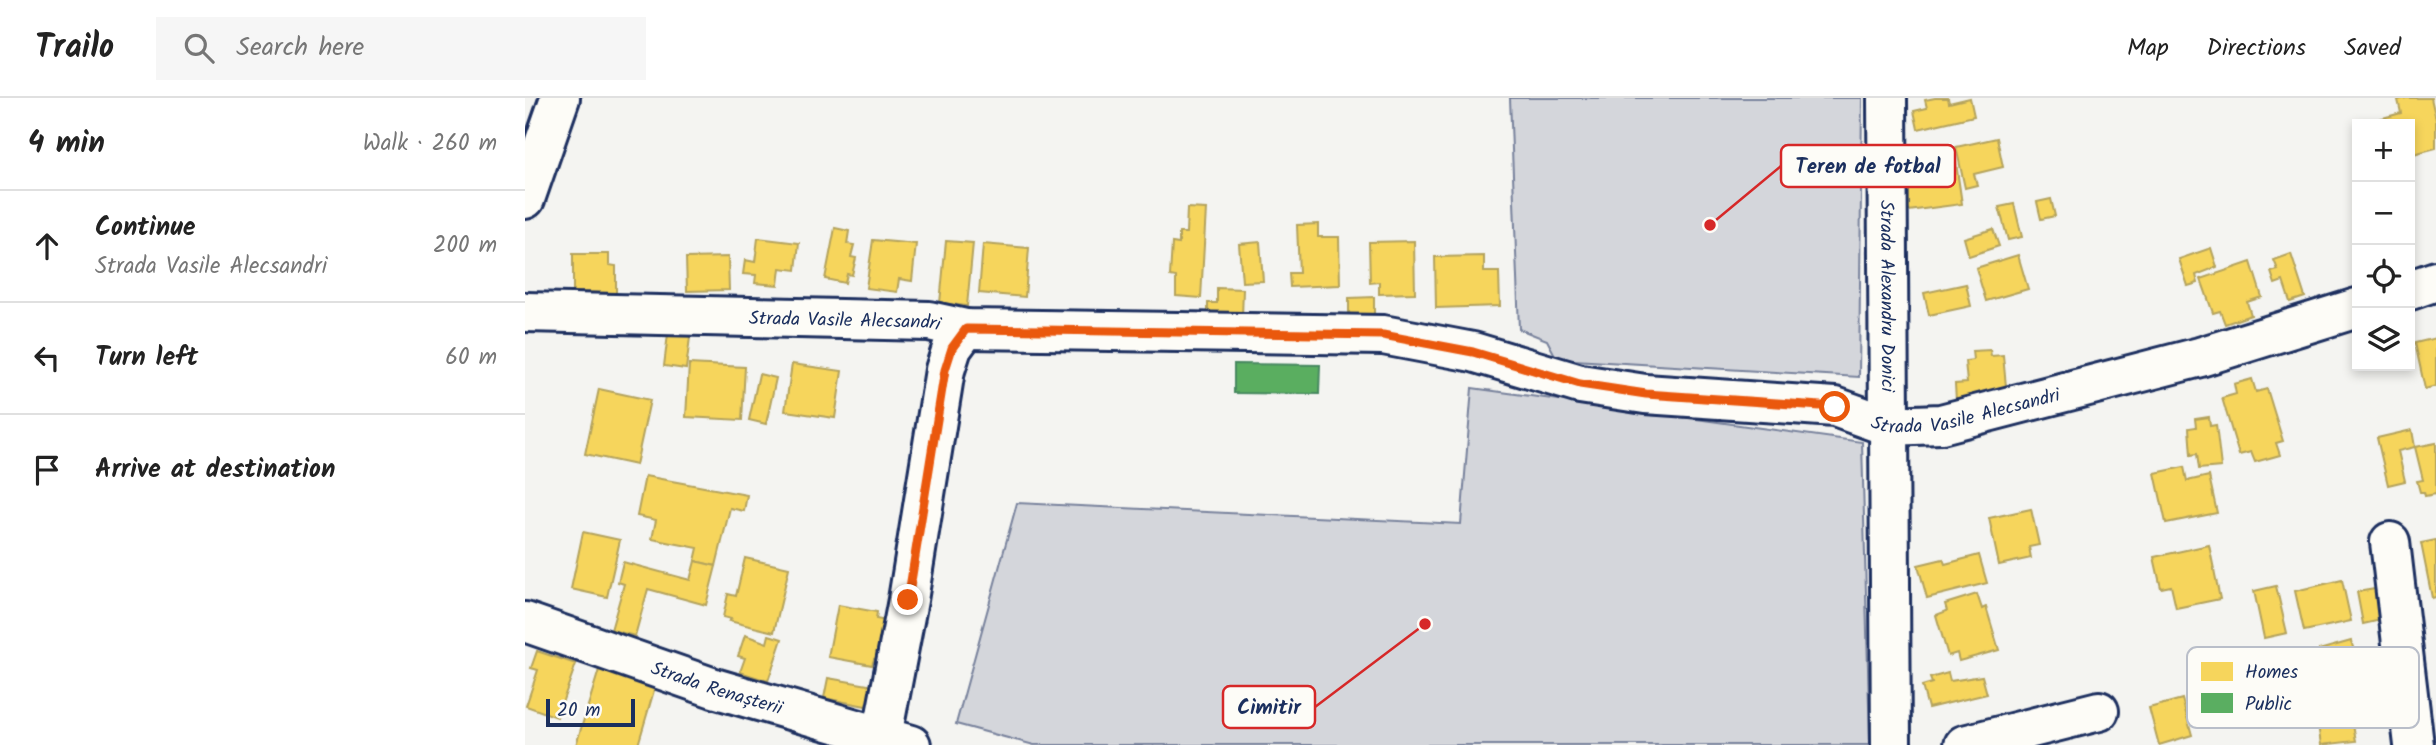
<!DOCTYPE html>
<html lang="en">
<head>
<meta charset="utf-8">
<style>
  body { margin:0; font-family:Kalam,sans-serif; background:#f6f6f6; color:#222 }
  .controls { position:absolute; right:21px; top:21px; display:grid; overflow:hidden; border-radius:0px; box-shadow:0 4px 10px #0003 }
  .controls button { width:63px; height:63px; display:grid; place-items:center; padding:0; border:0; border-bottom:2px solid #e0e0e0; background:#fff; color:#222; font:35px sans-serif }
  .scale { position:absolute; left:21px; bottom:18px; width:89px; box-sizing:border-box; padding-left:7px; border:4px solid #1b2f5e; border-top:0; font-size:19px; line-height:24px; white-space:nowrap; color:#1b2f5e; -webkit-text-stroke:5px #fdfcf7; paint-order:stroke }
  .stop { position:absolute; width:21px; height:21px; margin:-16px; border:5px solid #ea580c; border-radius:50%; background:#fff }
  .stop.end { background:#ea580c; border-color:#fff; box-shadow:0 2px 7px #0008 }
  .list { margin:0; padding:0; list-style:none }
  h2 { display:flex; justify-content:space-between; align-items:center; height:91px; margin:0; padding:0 28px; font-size:30px }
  h2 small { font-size:23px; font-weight:400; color:#767676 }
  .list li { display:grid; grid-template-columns:46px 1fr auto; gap:21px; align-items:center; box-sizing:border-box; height:112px; padding:0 28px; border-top:2px solid #e0e0e0 }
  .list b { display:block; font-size:26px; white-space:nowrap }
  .list p { margin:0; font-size:23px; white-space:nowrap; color:#767676 }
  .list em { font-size:23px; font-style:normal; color:#767676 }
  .icon { flex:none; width:38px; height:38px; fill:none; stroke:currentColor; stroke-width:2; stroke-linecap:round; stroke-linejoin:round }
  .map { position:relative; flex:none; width:1911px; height:647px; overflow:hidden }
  header { display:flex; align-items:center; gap:42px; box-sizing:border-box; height:98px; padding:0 35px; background:#fff; border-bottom:2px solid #e0e0e0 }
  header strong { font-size:33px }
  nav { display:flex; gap:38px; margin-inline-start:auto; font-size:24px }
  .search { width:490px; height:63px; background:#f6f6f6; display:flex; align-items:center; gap:18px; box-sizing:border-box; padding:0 24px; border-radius:0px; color:#767676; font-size:26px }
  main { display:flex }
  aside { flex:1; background:#fff }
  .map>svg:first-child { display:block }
  .green { fill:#d4d6db; stroke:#78829c; stroke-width:2 }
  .homes { fill:#f6d55c; stroke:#b4a35d; stroke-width:2 }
  .public { fill:#5aae61; stroke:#478860; stroke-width:2 }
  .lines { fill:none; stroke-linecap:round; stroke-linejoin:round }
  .minor-casing { stroke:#1b2f5e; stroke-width:44 }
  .minor { stroke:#fdfcf7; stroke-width:38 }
  .route { stroke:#ea580c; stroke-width:9 }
  .labels { text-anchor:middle; stroke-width:7; stroke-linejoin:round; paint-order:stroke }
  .street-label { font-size:19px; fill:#1b2f5e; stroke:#fdfcf7 }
  .key { fill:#fdfcf7; stroke:#b9bec9; stroke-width:2 }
  .key-label { font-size:19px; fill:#1b2f5e }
  .leader { fill:none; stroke:#d62828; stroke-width:2.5 }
  .callout-dot { fill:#d62828; stroke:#fdfcf7; stroke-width:2.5 }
  .callout { fill:#fdfcf7; stroke:#d62828; stroke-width:2.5 }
  .callout-label { font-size:21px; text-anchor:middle; font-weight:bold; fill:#1b2f5e }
</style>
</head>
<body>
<header>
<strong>Trailo</strong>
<div class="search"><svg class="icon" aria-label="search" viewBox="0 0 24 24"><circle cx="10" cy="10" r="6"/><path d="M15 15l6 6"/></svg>Search here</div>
<nav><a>Map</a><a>Directions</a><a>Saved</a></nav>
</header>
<main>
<aside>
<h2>4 min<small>Walk · 260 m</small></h2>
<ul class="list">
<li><svg class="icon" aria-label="ahead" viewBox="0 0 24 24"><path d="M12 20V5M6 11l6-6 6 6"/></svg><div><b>Continue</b><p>Strada Vasile Alecsandri</p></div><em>200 m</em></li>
<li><svg class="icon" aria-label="left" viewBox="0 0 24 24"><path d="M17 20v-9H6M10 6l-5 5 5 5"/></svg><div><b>Turn left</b></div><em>60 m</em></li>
<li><svg class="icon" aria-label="arrive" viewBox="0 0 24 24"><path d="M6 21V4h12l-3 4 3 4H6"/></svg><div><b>Arrive at destination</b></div></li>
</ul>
</aside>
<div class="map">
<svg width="1911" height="647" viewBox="0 0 1911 647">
  <rect width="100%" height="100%" fill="#f4f4f1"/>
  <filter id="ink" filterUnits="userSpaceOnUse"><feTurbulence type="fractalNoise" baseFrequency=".0143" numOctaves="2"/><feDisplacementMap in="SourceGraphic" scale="14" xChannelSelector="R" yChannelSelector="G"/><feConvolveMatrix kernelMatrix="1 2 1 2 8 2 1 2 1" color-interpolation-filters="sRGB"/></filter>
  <g filter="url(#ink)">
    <g class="green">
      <polygon points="985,0 1337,0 1334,279 1032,261 1022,242 994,231"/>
      <polygon points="947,290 1337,344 1345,647 509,647 431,626 492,405 936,426"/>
    </g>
    <g class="homes">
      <polygon points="1410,0 1423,0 1424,5 1445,0 1449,18 1393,31 1389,13 1402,10 1400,2"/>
      <polygon points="1881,0 1906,0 1911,21 1911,50 1885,57 1885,26 1844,26 1843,24 1876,15 1873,2"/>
      <polygon points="1472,40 1478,69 1449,76 1452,87 1440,90 1431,49"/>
      <polygon points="1429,51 1437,106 1383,113 1382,57"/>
      <polygon points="1526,101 1530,118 1516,121 1512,104"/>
      <polygon points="1489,106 1497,139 1483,142 1474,109"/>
      <polygon points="662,110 681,111 676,200 651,198 651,179 645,178 647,145 654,146 654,135 661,135"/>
      <polygon points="793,126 793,139 814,139 815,187 765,189 764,175 774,175 772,127"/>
      <polygon points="310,130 324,133 322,146 329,147 326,159 331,160 327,177 322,176 320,185 300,181"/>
      <polygon points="1468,131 1474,148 1444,158 1439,140"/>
      <polygon points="233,140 274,145 271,172 255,170 253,187 230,185 231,177 218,176 220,162 230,164"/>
      <polygon points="348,142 391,146 387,183 374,181 372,194 341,190"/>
      <polygon points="421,143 448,145 442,208 415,205"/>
      <polygon points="889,143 890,195 854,196 854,184 845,185 844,144"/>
      <polygon points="735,144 738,183 717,184 714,146"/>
      <polygon points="458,146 504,150 500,199 454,195"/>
      <polygon points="1686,150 1692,169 1671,177 1673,185 1663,188 1654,161"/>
      <polygon points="48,156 84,156 84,167 91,168 91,195 48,194"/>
      <polygon points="1766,156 1780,199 1765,204 1758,183 1750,186 1746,174 1753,172 1749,162"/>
      <polygon points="1493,157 1503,191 1461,203 1451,170"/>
      <polygon points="959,158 959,174 974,174 975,208 911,210 910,159"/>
      <polygon points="203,159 204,192 162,193 161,160"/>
      <polygon points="1726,164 1737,199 1722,204 1726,217 1700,226 1695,213 1688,215 1676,181"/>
      <polygon points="1441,186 1446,208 1404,217 1399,195"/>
      <polygon points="692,190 718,191 717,220 683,219 683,205 692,205"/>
      <polygon points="849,199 849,220 824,220 824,200"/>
      <polygon points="144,228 166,231 161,271 139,268"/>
      <polygon points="1911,240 1911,288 1900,291 1890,245"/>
      <polygon points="1465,252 1466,258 1478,257 1482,299 1431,303 1430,286 1442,285 1440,263 1448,262 1447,253"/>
      <polygon points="164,266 220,269 217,322 161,319"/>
      <polygon points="267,266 317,273 310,320 260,313"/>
      <polygon points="234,276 251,280 241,326 224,322"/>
      <polygon points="1727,281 1731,294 1742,291 1758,343 1751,345 1755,357 1730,364 1726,354 1714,357 1697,300 1711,296 1709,286"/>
      <polygon points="74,291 125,302 111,367 60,356"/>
      <polygon points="1684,319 1685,328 1691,327 1696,369 1674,371 1672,356 1666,357 1664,330 1671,329 1670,321"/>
      <polygon points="1887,332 1890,349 1873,353 1880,383 1863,387 1852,340"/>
      <polygon points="1911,345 1911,396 1900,398 1899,394 1895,394 1892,383 1898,382 1890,349"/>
      <polygon points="1659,369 1662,383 1684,378 1692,415 1641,425 1630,375"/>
      <polygon points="120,378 222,397 219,413 205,410 191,468 170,463 173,450 127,441 131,422 112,418"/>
      <polygon points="1506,411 1514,447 1504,449 1506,460 1474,467 1464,420"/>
      <polygon points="58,434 95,442 82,499 46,491"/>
      <polygon points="1911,442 1911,499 1907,500 1896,445"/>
      <polygon points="1684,447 1695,501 1651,510 1646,488 1636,490 1629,459"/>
      <polygon points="1454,457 1462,485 1402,500 1393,467 1418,461 1420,466"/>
      <polygon points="220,460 264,470 249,534 204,523 206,521 198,519 203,496 211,498"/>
      <polygon points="170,463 191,468 181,507 123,491 110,538 86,532 99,486 93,484 98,464 165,482"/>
      <polygon points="1817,482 1826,523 1779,533 1770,493"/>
      <polygon points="1751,488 1762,535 1739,540 1729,493"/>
      <polygon points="1850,491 1856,522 1838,526 1832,494"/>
      <polygon points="1452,496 1457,511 1461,509 1474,552 1434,563 1432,555 1423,558 1411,517 1422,513 1420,506"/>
      <polygon points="313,507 352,514 351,521 367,524 360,563 349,561 347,567 303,559"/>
      <polygon points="220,537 242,545 244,537 257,541 243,583 215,574 220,560 213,558"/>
      <polygon points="1826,543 1832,562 1800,571 1794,552"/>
      <polygon points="12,553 51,566 32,619 1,608 13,572 6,570"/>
      <polygon points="77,562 133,579 113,647 51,647"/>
      <polygon points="1836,571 1845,625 1828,627 1831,643 1796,647 1786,580"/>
      <polygon points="1423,575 1425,583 1457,578 1462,596 1403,610 1397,588 1407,585 1405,580"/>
      <polygon points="303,580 355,589 351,610 299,600"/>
      <polygon points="1657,601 1667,637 1634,647 1624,610"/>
    </g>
    <polygon class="public" points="709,266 795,267 794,296 709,295"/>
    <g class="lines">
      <defs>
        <g id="minor">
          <path id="s1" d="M 1362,0 L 1366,647"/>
          <polyline points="0,101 35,0"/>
          <polyline points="1885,192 1911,183"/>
          <path id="s2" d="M 0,214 L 404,223 L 441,231 L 858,237 L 948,254 L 1055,286 L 1120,296 L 1310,309 L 1363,328 L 1416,326 L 1675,259 L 1832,210"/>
          <polyline points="1865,444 1889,647"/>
          <path id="s3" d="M 0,524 L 189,590 L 386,647"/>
          <polyline points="357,638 383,502 420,272 427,250 441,231"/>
          <polyline points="1439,647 1574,613"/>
        </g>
      </defs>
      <use href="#minor" class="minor-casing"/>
      <use href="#minor" class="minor"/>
    </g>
  </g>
  <g class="lines" filter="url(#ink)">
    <polyline class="route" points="383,502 420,272 427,250 441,231 858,237 948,254 1055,286 1121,296 1310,309"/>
  </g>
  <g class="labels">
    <g class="street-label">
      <text dy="7" stroke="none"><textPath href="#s1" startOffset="198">Strada Alexandru Donici</textPath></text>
      <text dy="7" stroke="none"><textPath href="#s2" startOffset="320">Strada Vasile Alecsandri</textPath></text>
      <text dy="7" stroke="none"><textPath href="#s2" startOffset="1454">Strada Vasile Alecsandri</textPath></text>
      <text dy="7" stroke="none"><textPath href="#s3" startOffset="203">Strada Renașterii</textPath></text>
    </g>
  </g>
  <rect x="1662" y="549" width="232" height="81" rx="10" class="key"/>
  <rect x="1676" y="564" width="32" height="19" fill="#f6d55c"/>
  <rect x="1676" y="595" width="32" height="20" fill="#5aae61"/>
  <g class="key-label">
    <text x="1720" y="580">Homes</text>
    <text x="1720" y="612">Public</text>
  </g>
  <path class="leader" d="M1185 127L1256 68M900 526L790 609"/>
  <g class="callout-dot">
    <circle cx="1185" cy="127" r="7"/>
    <circle cx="900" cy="526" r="7"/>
  </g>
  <g class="callout">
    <rect x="1256" y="47" width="174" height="42" rx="7"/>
    <rect x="698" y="588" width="92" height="42" rx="7"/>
  </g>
  <g class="callout-label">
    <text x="1343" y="75">Teren de fotbal</text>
    <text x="744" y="616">Cimitir</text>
  </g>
</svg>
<div class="controls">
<button>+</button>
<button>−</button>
<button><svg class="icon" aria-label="locate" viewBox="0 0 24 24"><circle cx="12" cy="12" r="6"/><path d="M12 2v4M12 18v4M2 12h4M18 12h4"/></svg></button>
<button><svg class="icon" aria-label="layers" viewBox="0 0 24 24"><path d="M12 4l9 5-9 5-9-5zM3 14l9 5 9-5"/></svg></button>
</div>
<div class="scale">20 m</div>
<div class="stop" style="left:1310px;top:309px"></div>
<div class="stop end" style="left:383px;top:502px"></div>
</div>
</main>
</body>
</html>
